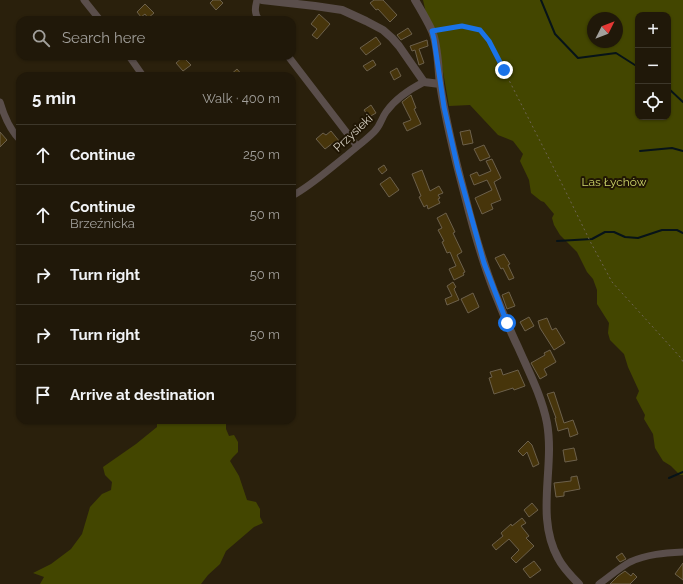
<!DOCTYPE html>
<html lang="en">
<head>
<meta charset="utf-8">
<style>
  body { margin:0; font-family:Raleway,sans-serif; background:#2d2517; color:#f1f3f6 }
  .controls { position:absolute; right:12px; top:12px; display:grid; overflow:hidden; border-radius:8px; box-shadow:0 1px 3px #0004 }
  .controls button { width:36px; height:36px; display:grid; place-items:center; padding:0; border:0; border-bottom:1px solid #3d372a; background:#201809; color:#f1f3f6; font:20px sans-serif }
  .compass { position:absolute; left:587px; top:12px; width:36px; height:36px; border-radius:50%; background:#201809; box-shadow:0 1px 3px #0004; rotate:48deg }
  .stop { position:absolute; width:12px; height:12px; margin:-9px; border:3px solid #1a73e8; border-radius:50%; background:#fff }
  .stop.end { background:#1a73e8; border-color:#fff; box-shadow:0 1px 4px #0008 }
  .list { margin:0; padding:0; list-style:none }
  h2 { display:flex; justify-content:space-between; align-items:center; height:52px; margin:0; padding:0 16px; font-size:17px }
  h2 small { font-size:13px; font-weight:400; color:#a2a09c }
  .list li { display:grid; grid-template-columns:26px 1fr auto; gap:12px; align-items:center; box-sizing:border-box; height:60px; padding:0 16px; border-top:1px solid #3d372a }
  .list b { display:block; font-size:15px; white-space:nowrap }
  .list p { margin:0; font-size:13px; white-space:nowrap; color:#a2a09c }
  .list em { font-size:13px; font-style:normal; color:#a2a09c }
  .icon { flex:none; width:22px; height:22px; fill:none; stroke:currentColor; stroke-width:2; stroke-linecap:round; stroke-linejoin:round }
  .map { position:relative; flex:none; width:683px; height:584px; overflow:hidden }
  .search { position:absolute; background:#201809; box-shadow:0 1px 3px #0004; left:16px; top:16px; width:280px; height:44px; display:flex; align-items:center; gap:10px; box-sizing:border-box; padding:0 14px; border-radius:12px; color:#a2a09c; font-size:15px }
  .panel { position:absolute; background:#201809; box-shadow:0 1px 3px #0004; left:16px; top:72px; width:280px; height:352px; border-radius:12px }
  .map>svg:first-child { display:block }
  .green { fill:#434600; fill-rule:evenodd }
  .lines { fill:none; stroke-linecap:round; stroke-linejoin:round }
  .stream { stroke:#071318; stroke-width:2 }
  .building { fill:#47350b; stroke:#6c604b }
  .path { stroke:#6d6453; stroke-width:1; stroke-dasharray:2 3; stroke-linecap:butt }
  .minor { stroke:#5a4e4b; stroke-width:7 }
  .tertiary { stroke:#5a4e4b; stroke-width:8 }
  .route { stroke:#1a73e8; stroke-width:5 }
  .labels { text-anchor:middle; stroke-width:4; stroke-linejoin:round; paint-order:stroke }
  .street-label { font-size:12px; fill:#d7d1c4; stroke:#201604 }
  .park-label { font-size:12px; fill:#cdd66a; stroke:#201604 }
</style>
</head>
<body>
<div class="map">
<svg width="683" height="584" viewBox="0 0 683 584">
  <rect width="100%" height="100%" fill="#2a200c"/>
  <g class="green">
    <path d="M 423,0 L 683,0 L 683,475 L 680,475 L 671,466 L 663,461 L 655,448 L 653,434 L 644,419 L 645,415 L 636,398 L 639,391 L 628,367 L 624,354 L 610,340 L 608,333 L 609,323 L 597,304 L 597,290 L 593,279 L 587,272 L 577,252 L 560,235 L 554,225 L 552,218 L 554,214 L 544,202 L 541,201 L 531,193 L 529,180 L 520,161 L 523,154 L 513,141 L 498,135 L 470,105 L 449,106 L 437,38 L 426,13 ZM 638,15 L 668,15 L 668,117 L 638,117 ZM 593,18 L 617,18 L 617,42 L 593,42 Z"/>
    <polygon points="157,420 229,420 226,422 226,429 229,436 234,435 238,442 238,452 233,457 230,461 239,476 247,500 256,502 260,509 260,517 263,523 254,527 226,551 220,564 208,575 201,584 40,584 44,577 33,573 51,564 71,549 82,534 90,507 102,494 111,490 112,482 105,475 103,467 136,444 157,427"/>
  </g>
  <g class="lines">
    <g class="stream">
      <polyline points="541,0 555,34 578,58 616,53 638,67"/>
      <polyline points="668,88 683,102"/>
      <polyline points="640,151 672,148 683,151"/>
      <polyline points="557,241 592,239 605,232 614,232 625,237 638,238 662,230 677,230 683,233"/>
      <polyline points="669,478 683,472"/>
    </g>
  </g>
  <g class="building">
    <polygon points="213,0 220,0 223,3 216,10 210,3"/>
    <polygon points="374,0 383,0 397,15 390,22 378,9 376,10 370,3"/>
    <polygon points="145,4 154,13 148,18 145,14 141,17 137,12"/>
    <polygon points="319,14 330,24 317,39 312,35 317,29 311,24"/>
    <polygon points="408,28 412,34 401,40 397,35"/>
    <polygon points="376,37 381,44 366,55 360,48"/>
    <polygon points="427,40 428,46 419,49 424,63 419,65 415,50 412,51 410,46"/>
    <polygon points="183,57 191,65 183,71 176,63"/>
    <polygon points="373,60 376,65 367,71 363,66"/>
    <polygon points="397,68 401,76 394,80 390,72"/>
    <polygon points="237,69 243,76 229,76"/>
    <polygon points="411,95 416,108 414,109 421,124 407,131 403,123 411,120 402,102"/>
    <polygon points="371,105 376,113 369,117 364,110"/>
    <polygon points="470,130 473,143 463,145 460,132"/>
    <polygon points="331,131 340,142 336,146 333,143 325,149 316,139 323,133 326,135"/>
    <polygon points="0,132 7,140 0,147"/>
    <polygon points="484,145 490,157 480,161 474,149"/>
    <polygon points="492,159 501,178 494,182 501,200 491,204 493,209 482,214 475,198 492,190 487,180 474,185 470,175 477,172 479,176 491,171 486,161"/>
    <polygon points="384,165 387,170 382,174 378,169"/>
    <polygon points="422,170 430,191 439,186 443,193 438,195 440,198 438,199 440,203 428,209 427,205 424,207 419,197 421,196 412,174"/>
    <polygon points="390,177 399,190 389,197 380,184"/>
    <polygon points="446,213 455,232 453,233 462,252 457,255 465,272 463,273 464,275 454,280 449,269 456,266 450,252 447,253 442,242 444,241 438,230 442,228 437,218"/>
    <polygon points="504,254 510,264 508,265 514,278 509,280 503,268 501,269 495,258"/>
    <polygon points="453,282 456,287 454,289 459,300 447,305 445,299 452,296 447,286"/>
    <polygon points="509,292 515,306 507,309 502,295"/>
    <polygon points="473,293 479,307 468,313 461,299"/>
    <polygon points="529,317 534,326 525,331 520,322"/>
    <polygon points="547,318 552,330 556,328 565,343 554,350 540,328 538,321"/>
    <polygon points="550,350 556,362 544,369 547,375 540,379 531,363 545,355 544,353"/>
    <polygon points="501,369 503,375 518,370 525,386 514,390 513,388 494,394 489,378 492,377 490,372"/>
    <polygon points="554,392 564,423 573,420 578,434 570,437 568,428 558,431 555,418 556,418 547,394"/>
    <polygon points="528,441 532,445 539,464 533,467 527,452 523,456 518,451"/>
    <polygon points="574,448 577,460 565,462 563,450"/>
    <polygon points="577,476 580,489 564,492 564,496 556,497 554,483 571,481 571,477"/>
    <polygon points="532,503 538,510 529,517 524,510"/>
    <polygon points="522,518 526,523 521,526 529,536 526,538 534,546 516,563 511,558 519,550 509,539 496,550 492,545 503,536 501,533 511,524 512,526"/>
    <polygon points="622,553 626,559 620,562 616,557"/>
    <polygon points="534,561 541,570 530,578 523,569"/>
    <polygon points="683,563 683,580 675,574"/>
    <polygon points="625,571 631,576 633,573 637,577 630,584 610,584 618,576"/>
  </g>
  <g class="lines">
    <polyline class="path" points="440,29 462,26 480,30 489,41 564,188 591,243 612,282 681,358 683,362"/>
    <g class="minor">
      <polyline points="84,0 100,20"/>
      <path d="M 257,0 C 255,8 254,13 259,20"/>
      <polyline points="129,56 143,76"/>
      <polyline points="288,56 357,146"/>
      <path d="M 0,102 C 4,116 10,130 20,140"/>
      <path d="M 292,196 C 312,185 328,170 346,156 C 355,148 365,141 374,132 C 381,125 381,119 386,112 C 396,98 410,89 424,82"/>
      <path d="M 599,584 C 609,577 619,568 630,562 C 647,554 665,553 683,552"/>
    </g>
    <g class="tertiary">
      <path d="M 262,0 L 315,6 L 342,10 L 366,21 L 383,30 L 392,38 L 399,46 L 424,82 L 440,84 C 446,122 455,159 465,196 C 473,228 482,260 494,291 C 502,310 509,329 518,347 C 529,372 542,397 547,423 C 555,468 535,516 558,558 C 563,568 571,576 579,584"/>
      <path d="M 415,0 C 421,10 427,20 432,31 C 438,45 438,67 440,84"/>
    </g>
  </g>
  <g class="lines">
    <polyline class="route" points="504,70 489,41 480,30 462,26 432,31 434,39 444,107 458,169 484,263 507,323"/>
  </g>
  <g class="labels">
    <g class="street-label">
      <text transform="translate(353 133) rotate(-43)" y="4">Przysieki</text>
    </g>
    <g class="park-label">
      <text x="614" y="186">Las Łychów</text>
    </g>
  </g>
</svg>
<div class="controls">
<button>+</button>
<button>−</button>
<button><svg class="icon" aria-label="locate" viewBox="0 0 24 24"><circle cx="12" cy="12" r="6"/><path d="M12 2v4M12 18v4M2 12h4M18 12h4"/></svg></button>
</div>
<svg class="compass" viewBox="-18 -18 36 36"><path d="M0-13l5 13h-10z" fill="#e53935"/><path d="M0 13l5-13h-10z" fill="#a2a09c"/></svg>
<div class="stop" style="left:507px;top:323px"></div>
<div class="stop end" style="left:504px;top:70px"></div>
<div class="search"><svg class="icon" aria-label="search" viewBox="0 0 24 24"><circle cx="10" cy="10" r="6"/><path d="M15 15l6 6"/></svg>Search here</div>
<section class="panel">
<h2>5 min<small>Walk · 400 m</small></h2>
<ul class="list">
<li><svg class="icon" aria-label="ahead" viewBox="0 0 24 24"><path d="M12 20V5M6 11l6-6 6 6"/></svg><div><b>Continue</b></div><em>250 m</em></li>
<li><svg class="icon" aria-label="ahead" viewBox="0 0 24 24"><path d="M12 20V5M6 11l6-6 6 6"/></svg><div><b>Continue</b><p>Brzeźnicka</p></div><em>50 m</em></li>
<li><svg class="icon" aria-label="right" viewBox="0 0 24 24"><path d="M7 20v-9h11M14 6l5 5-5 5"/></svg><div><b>Turn right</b></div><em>50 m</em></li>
<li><svg class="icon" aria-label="right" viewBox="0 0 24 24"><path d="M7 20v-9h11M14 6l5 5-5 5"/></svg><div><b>Turn right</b></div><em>50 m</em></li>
<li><svg class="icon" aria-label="arrive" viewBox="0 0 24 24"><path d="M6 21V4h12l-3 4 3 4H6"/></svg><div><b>Arrive at destination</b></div></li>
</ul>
</section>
</div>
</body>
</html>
